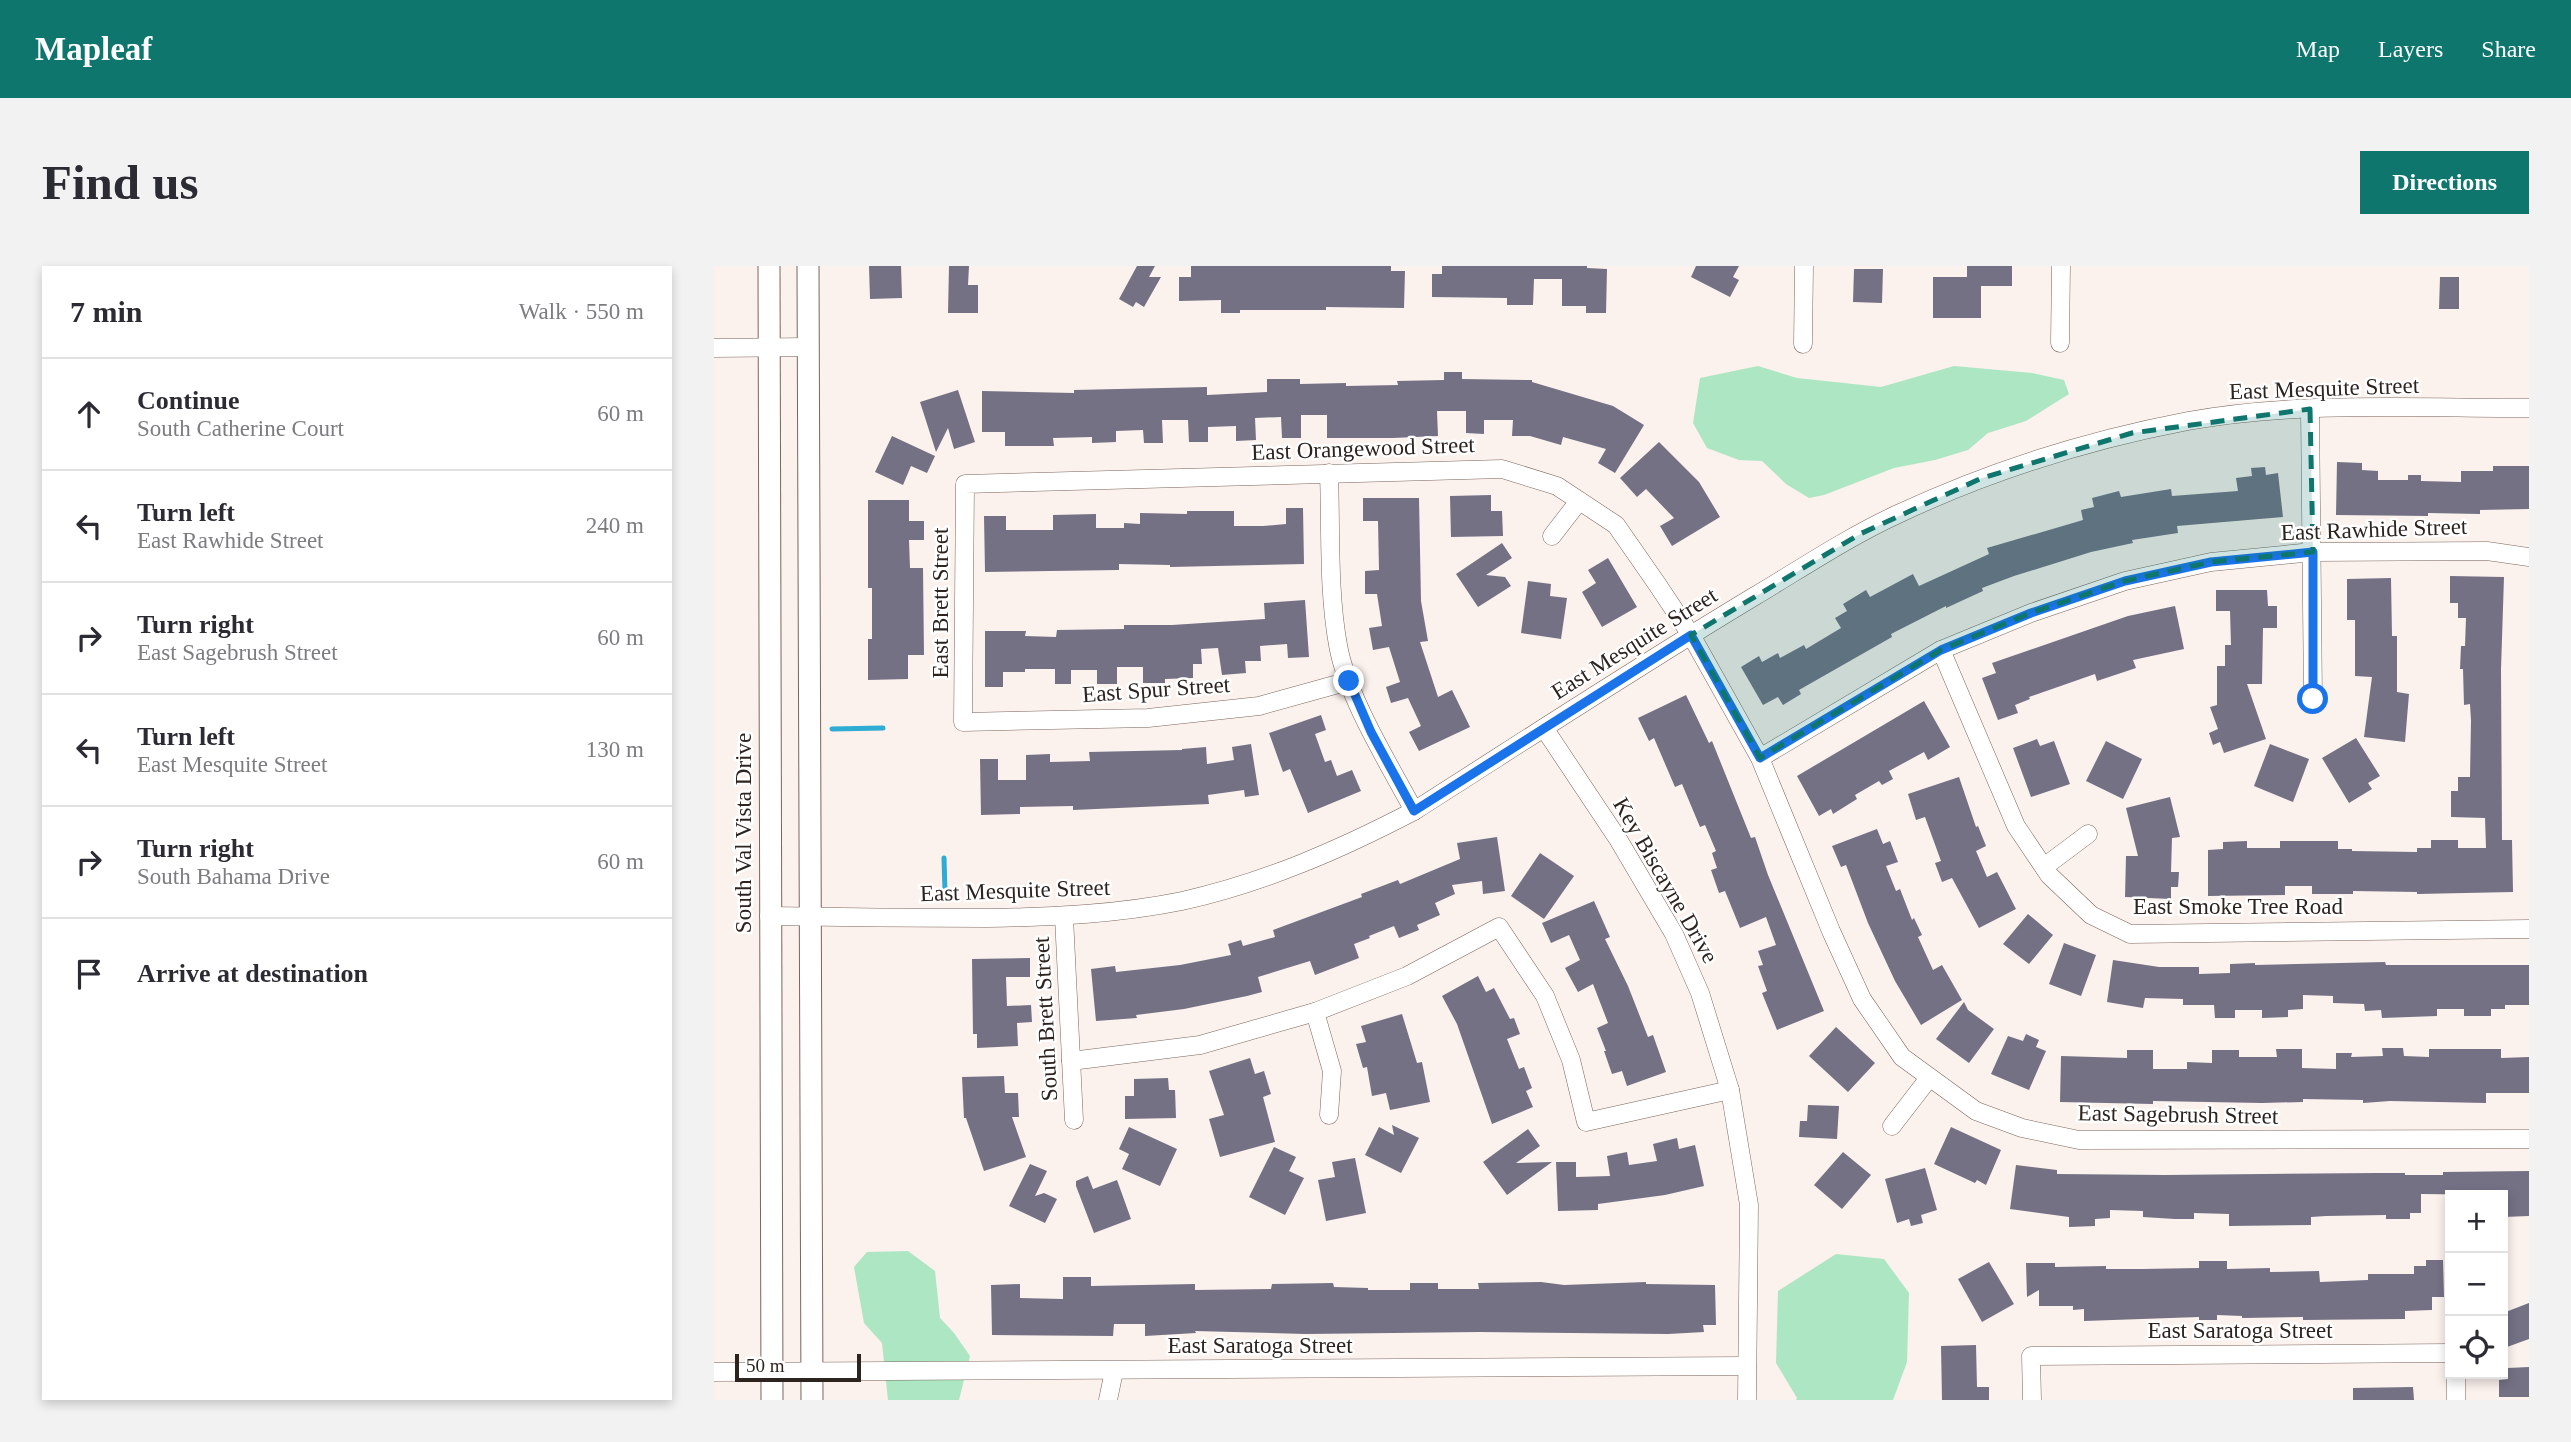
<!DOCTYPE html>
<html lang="en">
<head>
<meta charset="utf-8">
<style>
  body { margin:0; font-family:Georgia,serif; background:#f2f2f3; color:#2b2b33 }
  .controls { position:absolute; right:21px; bottom:21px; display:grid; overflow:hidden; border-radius:0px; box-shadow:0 4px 10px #0003 }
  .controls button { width:63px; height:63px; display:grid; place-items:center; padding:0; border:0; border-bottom:2px solid #e1e1e2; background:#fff; color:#2b2b33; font:35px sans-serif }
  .scale { position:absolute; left:21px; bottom:18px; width:126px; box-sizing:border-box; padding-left:7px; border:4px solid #2d2420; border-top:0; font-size:19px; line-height:24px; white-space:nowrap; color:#2d2420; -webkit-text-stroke:5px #fff; paint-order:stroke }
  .stop { position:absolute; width:21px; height:21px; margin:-16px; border:5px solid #1a73e8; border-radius:50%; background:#fff }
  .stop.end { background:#1a73e8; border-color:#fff; box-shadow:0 2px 7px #0008 }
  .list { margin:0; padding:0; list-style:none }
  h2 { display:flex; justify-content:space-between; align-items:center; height:91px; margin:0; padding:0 28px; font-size:30px }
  h2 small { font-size:23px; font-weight:400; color:#7c7c81 }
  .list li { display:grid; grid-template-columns:46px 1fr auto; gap:21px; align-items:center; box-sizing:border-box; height:112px; padding:0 28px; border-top:2px solid #e1e1e2 }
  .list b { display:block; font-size:26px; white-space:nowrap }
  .list p { margin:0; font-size:23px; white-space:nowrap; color:#7c7c81 }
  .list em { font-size:23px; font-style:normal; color:#7c7c81 }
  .icon { flex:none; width:38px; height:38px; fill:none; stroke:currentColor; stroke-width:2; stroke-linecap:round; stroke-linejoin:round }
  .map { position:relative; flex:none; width:1815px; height:1134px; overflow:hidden; border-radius:0px }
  header { display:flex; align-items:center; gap:42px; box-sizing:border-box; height:98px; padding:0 35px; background:#0f766e; color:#fff }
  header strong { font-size:33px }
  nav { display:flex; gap:38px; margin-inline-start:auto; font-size:24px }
  .intro { display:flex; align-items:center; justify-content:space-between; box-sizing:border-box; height:168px; padding:0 42px }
  h1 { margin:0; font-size:49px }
  .button { padding:18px 32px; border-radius:0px; background:#0f766e; color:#fff; font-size:24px; font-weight:700 }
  main { display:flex; gap:42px; padding:0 42px }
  aside { flex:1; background:#fff; border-radius:0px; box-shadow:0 4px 10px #0003 }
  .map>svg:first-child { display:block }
  .green { fill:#ace6c3 }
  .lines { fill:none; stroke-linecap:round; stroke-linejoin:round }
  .stream { stroke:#2eacd3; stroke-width:5 }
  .building { fill:#747185 }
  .minor-casing { stroke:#7b665c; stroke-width:19 }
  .major-casing { stroke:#7b665c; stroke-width:23 }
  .minor { stroke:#fff; stroke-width:18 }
  .major { stroke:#fff; stroke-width:21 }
  .route { stroke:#1a73e8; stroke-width:9 }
  .marked { fill:#0f766e; fill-opacity:0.2; stroke:#0f766e; stroke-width:5; stroke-dasharray:14 9; stroke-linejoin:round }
  .labels { text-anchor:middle; stroke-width:5; stroke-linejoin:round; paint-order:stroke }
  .street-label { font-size:23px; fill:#2d2420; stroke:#fff }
</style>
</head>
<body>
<header>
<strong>Mapleaf</strong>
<nav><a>Map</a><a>Layers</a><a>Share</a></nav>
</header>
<div class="intro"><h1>Find us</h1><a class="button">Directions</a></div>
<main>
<aside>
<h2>7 min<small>Walk · 550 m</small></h2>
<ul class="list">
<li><svg class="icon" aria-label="ahead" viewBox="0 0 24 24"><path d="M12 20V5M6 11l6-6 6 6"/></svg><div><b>Continue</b><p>South Catherine Court</p></div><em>60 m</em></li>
<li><svg class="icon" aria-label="left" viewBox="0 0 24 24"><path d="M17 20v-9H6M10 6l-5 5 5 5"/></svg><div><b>Turn left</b><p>East Rawhide Street</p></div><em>240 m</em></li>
<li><svg class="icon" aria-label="right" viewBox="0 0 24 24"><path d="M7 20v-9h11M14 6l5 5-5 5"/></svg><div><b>Turn right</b><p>East Sagebrush Street</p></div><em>60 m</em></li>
<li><svg class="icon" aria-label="left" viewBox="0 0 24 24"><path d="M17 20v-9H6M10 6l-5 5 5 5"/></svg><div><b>Turn left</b><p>East Mesquite Street</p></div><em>130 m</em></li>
<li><svg class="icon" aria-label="right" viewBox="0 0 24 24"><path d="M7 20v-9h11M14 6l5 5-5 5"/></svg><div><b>Turn right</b><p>South Bahama Drive</p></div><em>60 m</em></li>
<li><svg class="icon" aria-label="arrive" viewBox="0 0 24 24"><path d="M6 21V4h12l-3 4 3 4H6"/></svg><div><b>Arrive at destination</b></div></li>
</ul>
</aside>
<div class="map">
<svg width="1815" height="1134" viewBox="0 0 1815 1134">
  <rect width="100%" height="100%" fill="#fbf1ed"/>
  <g class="green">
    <polygon points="1044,100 1083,112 1167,121 1240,100 1318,107 1350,114 1355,128 1312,155 1274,167 1254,184 1221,194 1180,202 1110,229 1095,232 1072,218 1048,195 1025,194 993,182 979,157 986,112"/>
    <polygon points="194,985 221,1005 226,1052 240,1067 256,1090 245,1134 174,1134 168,1077 150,1057 140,1001 153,986"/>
    <polygon points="1122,988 1170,993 1195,1027 1193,1096 1179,1134 1082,1134 1083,1132 1062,1097 1064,1025"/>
  </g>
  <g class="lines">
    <g class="stream">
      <polyline points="118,463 169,462"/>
      <polyline points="230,592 231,626"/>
    </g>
  </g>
  <g class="building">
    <polygon points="155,0 187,0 188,32 156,33"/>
    <polygon points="235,0 255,0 254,19 264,19 264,47 234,47"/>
    <polygon points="423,0 441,0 435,11 447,11 430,41 422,36 419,41 405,33"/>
    <polygon points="477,0 677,0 677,5 691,5 690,42 612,41 612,44 526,44 526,47 507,47 507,34 465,35 465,11 477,11"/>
    <polygon points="728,0 873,0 873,2 893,3 892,47 872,47 872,40 848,40 848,13 820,13 819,39 793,39 793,32 718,31 718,8 728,8"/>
    <polygon points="982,0 1025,0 1019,11 1025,14 1016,31 977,11"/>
    <polygon points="1253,0 1298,0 1298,20 1267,20 1267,52 1219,52 1219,11 1253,11"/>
    <polygon points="1140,3 1169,3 1168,37 1139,36"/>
    <polygon points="1726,11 1745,11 1745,43 1725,43"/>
    <polygon points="730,106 748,106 748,113 818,114 818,116 899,140 930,159 901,207 884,197 892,183 849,171 847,179 816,170 798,170 799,154 770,154 770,168 752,167 752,145 723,145 724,170 679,172 613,172 613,149 587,149 587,172 568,172 567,151 541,152 542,174 522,175 522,160 494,161 494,176 475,176 474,154 448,154 449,177 430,177 429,164 402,165 402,176 378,177 378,171 339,172 340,180 291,180 291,166 268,166 268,125 360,127 360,124 493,121 493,129 553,126 553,113 586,113 586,118 632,117 632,120 684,119 683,115 730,114"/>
    <polygon points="244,124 261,176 240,183 234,162 222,186 206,136"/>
    <polygon points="178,170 221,190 213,207 197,200 189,219 161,206"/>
    <polygon points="945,176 985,216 1006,251 958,280 946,260 960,252 932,223 923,231 906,212"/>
    <polygon points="1623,196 1648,197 1648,204 1664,205 1664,214 1694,214 1694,209 1707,209 1707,215 1747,216 1747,205 1779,205 1779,200 1815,200 1815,243 1766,244 1766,248 1714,247 1714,250 1622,249"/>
    <polygon points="1551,201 1552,209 1564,207 1569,251 1463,260 1464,267 1418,274 1419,277 1377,286 1300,310 1268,322 1269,325 1232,342 1232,340 1177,368 1178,371 1085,424 1087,428 1069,439 1064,431 1049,439 1027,401 1045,390 1048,396 1064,387 1066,392 1090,379 1092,383 1127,362 1121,352 1133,345 1129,338 1152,324 1156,331 1199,308 1205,320 1275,288 1273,282 1369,254 1367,244 1380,241 1378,232 1405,225 1407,231 1457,223 1458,230 1524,225 1522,212 1538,210 1537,202"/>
    <polygon points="777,229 777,245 788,245 789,270 737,271 736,230"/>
    <polygon points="649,232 705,232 707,335 714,375 706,376 724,431 738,424 756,461 705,485 695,466 707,460 694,432 677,437 672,421 686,416 675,381 659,384 655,362 668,360 663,328 651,328 651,305 665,304 664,255 649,255"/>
    <polygon points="154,234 195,234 195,255 210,255 210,274 195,274 196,302 209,302 210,389 194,389 194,413 154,414 154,373 158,373 158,322 154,322"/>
    <polygon points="572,242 589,242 590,298 456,301 456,299 405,298 405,304 271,306 270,250 292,250 292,264 339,264 339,249 382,248 382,262 410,262 410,257 426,258 426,247 473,248 473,245 520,245 520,260 549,260 572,258"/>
    <polygon points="788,277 798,292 772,309 791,311 797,320 764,341 742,308"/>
    <polygon points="894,292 923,341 888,361 868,326 882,317 874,304"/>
    <polygon points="1736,310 1790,311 1787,403 1788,574 1798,574 1799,626 1703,628 1703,626 1639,625 1639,628 1598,628 1598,620 1571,620 1571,629 1494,630 1494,584 1509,583 1509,576 1533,575 1533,582 1566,582 1566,575 1624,575 1624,583 1638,583 1638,585 1703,586 1703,582 1717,582 1717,574 1744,574 1744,582 1772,582 1771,552 1737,551 1737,525 1744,525 1744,511 1756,511 1757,455 1756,438 1750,439 1749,403 1746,403 1747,380 1751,380 1752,352 1744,352 1744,337 1736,337"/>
    <polygon points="1677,312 1678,370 1683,370 1683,426 1695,428 1691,476 1650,471 1658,411 1641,410 1641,354 1633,354 1633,313"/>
    <polygon points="814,315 837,318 836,330 853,332 847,373 807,367"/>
    <polygon points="1502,324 1553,324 1554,340 1563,340 1563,362 1549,362 1548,418 1533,418 1552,473 1510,487 1506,476 1499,479 1495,467 1504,463 1496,441 1503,439 1503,400 1511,400 1511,379 1517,379 1516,345 1502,345"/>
    <polygon points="591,334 595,391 574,392 573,378 546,380 547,395 531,395 532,407 508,409 504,382 487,383 488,398 479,398 479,412 451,413 451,417 429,417 429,401 403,401 403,418 383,418 383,404 357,404 357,418 341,418 341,403 311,403 311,406 289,406 289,421 271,421 271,365 312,365 311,370 342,371 343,364 410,363 410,359 458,359 551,353 550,337"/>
    <polygon points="1461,340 1470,383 1419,394 1422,402 1383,415 1381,408 1315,431 1316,433 1301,439 1304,447 1284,454 1268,412 1282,407 1278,397 1414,350"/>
    <polygon points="972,429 995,477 998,475 1037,572 1041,571 1054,609 1110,745 1063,764 1048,727 1053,725 1044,700 1049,699 1044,685 1062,679 1052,651 1026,662 1011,625 1005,627 997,604 1003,602 998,587 1002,585 991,559 986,561 968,518 961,521 940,472 935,475 924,452"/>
    <polygon points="1210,435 1236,481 1214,494 1210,486 1175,505 1179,513 1168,519 1165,515 1141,529 1143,533 1119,548 1117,543 1105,550 1083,510"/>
    <polygon points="607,449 612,464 601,468 611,496 617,494 623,510 638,504 647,525 594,547 576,503 569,506 555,467"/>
    <polygon points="1642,472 1666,510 1654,517 1658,523 1635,537 1608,492"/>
    <polygon points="1323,473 1326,480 1340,475 1356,518 1317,531 1299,482"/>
    <polygon points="1392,475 1428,493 1409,533 1372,515"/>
    <polygon points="537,478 545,529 531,531 530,524 494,529 495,538 359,544 359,540 306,541 306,548 267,549 266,493 284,493 284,514 312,514 312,489 336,488 336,496 376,495 375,486 468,484 468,483 492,481 493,498 520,494 518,481"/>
    <polygon points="1556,478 1595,493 1579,536 1540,520"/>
    <polygon points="1245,511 1262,561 1264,560 1272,580 1262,585 1273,611 1283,606 1302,643 1265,662 1238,612 1228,616 1221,597 1227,595 1211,551 1202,554 1194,528"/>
    <polygon points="1456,531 1466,571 1458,572 1457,606 1465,606 1464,621 1457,621 1457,633 1411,631 1412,590 1424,590 1412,542"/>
    <polygon points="1163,563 1169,578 1176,575 1184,596 1172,600 1182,625 1186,623 1198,654 1200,652 1208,669 1204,671 1219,704 1228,699 1248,734 1207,759 1181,715 1154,657 1132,599 1127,601 1118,580"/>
    <polygon points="783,571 791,625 769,628 768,615 738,619 741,628 721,637 726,649 703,659 705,664 685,672 680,660 655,670 656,672 640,678 645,692 601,709 596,695 544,711 548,726 533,730 470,743 422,749 423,752 382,755 377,703 401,700 402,706 466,699 517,689 514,678 527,674 529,680 561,671 559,664 648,631 647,628 684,614 686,618 746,593 743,577"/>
    <polygon points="826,587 860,610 830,653 797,630"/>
    <polygon points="880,635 896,671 891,673 914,720 934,771 939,769 952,806 913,820 908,805 898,808 890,785 892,785 883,762 894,757 879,718 864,726 851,702 866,694 855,669 837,677 828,657"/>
    <polygon points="1314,648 1339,669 1315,698 1289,678"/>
    <polygon points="1350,677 1382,689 1367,730 1335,718"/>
    <polygon points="316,692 316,711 292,711 293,740 317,739 318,756 303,757 304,780 263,782 263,768 259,768 258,693"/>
    <polygon points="1399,694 1445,701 1485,701 1485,708 1516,707 1516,698 1541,697 1541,699 1671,696 1672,699 1815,699 1815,739 1791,739 1791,743 1777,743 1777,750 1750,750 1750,743 1723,743 1723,750 1668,752 1667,744 1651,745 1650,738 1619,737 1619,730 1589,729 1589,743 1574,744 1574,751 1548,752 1548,744 1521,744 1521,752 1501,752 1500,739 1469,739 1469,733 1431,732 1429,742 1393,736"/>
    <polygon points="764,710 772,726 780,722 796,753 800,752 806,768 793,773 805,803 810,801 818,822 812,825 819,841 778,858 743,758 728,730"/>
    <polygon points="1250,736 1254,744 1280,763 1255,797 1222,773"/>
    <polygon points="688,748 703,797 708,796 716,836 676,844 672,827 658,830 653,801 649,802 642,778 652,776 647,760"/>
    <polygon points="1122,761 1161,797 1134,826 1095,790"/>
    <polygon points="1312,768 1325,774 1322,781 1332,785 1315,824 1277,808 1294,770 1309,775"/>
    <polygon points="1668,782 1689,782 1690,790 1715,791 1715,783 1787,783 1787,792 1815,791 1815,827 1772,827 1772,837 1676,835 1649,837 1649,834 1589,833 1589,836 1548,837 1439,835 1439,838 1346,836 1347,790 1413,792 1413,784 1439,784 1439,803 1473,803 1473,796 1498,797 1498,784 1525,784 1525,791 1563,791 1562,783 1588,783 1588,802 1622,803 1622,787 1638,787 1637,791 1669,790"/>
    <polygon points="536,792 541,808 550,805 557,828 549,831 561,876 506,891 495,853 510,849 495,805"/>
    <polygon points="290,810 291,827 304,827 305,851 298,851 312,891 270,905 252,852 250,852 248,811"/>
    <polygon points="454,812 455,824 461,824 462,852 411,853 411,830 420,830 420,813"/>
    <polygon points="1094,839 1125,840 1123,873 1085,871 1086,855 1093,855"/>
    <polygon points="678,859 705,872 687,907 651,889 665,861 680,869"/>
    <polygon points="415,861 463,883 446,920 408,903 415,888 405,883"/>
    <polygon points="1237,861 1287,884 1272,919 1263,914 1261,917 1220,898"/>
    <polygon points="814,863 826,880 802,897 838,896 793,929 769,896"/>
    <polygon points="963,872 965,883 981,879 990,920 951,929 884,938 884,944 844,945 842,896 862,896 862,911 896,910 893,890 913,886 915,899 943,895 939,878"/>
    <polygon points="560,881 582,891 575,905 590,912 571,949 535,931"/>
    <polygon points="1129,886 1157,909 1128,943 1100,919"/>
    <polygon points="641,892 652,947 612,955 604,914 621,911 618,896"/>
    <polygon points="316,898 333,905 321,930 330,927 343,933 331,957 295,940"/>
    <polygon points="1302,899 1343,904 1343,908 1451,909 1663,907 1691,907 1691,909 1729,909 1729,906 1815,905 1815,950 1789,951 1789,929 1707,928 1707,947 1696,947 1696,953 1672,953 1672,949 1612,950 1597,951 1597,959 1515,960 1515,948 1480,947 1480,953 1461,953 1429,951 1429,945 1396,944 1396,952 1381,953 1381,960 1355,961 1355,951 1296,943"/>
    <polygon points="1211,902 1223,944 1207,949 1209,957 1197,960 1195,953 1183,957 1171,913"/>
    <polygon points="374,910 379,923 403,914 417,953 380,967 362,920 362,915"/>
    <polygon points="1712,994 1729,994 1730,1031 1718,1031 1718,1044 1691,1045 1691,1053 1589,1054 1589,1051 1528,1052 1528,1050 1503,1049 1503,1054 1485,1054 1485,1051 1370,1055 1370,1043 1359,1044 1359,1040 1325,1040 1325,1024 1313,1031 1312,997 1341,997 1341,1001 1392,1000 1392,1003 1428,1003 1485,1002 1485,995 1513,995 1513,1003 1556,1002 1556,1006 1605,1005 1606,1016 1654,1014 1654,1008 1700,1008 1700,1000 1712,1000"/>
    <polygon points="1275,996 1300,1038 1268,1056 1244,1013"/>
    <polygon points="349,1011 377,1011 377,1020 481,1018 481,1024 557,1023 558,1018 619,1017 620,1021 654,1022 654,1024 696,1024 696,1017 724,1017 724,1023 765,1023 764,1017 827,1016 850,1019 932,1016 932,1018 1001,1019 1002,1059 989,1059 990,1066 954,1068 765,1066 592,1068 481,1065 482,1067 431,1070 431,1058 400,1058 399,1070 278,1069 277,1019 306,1018 306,1032 349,1033"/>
    <polygon points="1815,1037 1815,1073 1793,1081 1789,1071 1789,1047"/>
    <polygon points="1262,1079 1263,1121 1275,1121 1275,1134 1228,1134 1227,1080"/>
    <polygon points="1815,1101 1815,1131 1785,1131 1785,1114 1794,1113 1794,1102"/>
    <polygon points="1699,1121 1700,1134 1639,1134 1639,1122"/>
  </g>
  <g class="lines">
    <defs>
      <g id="minor">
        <polyline points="1346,77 1347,0"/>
        <polyline points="1089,78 1090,0"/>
        <polyline points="0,82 94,81"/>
        <polyline points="1596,143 1599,433"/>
        <path d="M 615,207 C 617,264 614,324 624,379 C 633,431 675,498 700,545"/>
        <polyline points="838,270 865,235"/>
        <polyline points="1227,384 1302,560 1335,609 1377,649 1416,668 1815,663"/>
        <polyline points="635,415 545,440 434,452 249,456 251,218 788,203 843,220 902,259 943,318 977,369 1046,492 1117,665 1148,733 1188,791 1262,845 1308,862 1365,874 1815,873"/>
        <polyline points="830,462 904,573 960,668 986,727 1016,824 1035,939 1033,1134"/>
        <polyline points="1046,492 1227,384 1317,347 1411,315 1497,296 1599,286 1773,285 1815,291"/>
        <polyline points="1330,601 1374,568"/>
        <path d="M 55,650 C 128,651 200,652 273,652 C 339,651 404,648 468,635 C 550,617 627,583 700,545 C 813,473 926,399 1041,330 C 1088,302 1134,271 1184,248 C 1276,205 1374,174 1474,155 C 1586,135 1702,142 1815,142"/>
        <polyline points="350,651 360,854"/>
        <polyline points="601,746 618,805 615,849"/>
        <polyline points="357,795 486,779 601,746 693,710 785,661 831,730 857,794 872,856 1016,824"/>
        <polyline points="1178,860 1215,812"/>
        <polyline points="0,1106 1033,1100"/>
        <polyline points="1742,1108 1742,1134"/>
        <polyline points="394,1134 400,1105"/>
        <polyline points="1318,1134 1317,1090 1736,1087"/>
      </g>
      <g id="major">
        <polyline points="55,0 58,1134"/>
        <polyline points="94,0 98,1134"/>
      </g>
    </defs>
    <use href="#minor" class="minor-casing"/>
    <use href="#major" class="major-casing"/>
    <use href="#minor" class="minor"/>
    <use href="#major" class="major"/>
  </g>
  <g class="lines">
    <polyline class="route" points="635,415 657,466 700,545 977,369 1046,492 1227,384 1317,347 1411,315 1497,296 1599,286 1599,433"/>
  </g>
  <path class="marked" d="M 1596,143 L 1599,286 L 1497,296 L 1411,315 L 1317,347 L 1227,384 L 1046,492 L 977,369 L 1146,268 L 1268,212 L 1418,167 Z"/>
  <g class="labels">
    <g class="street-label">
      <text transform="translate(1610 122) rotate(-2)" y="8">East Mesquite Street</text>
      <text transform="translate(649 182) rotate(-2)" y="8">East Orangewood Street</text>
      <text transform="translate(1660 263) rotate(-2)" y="8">East Rawhide Street</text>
      <text transform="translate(226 337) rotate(-90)" y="8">East Brett Street</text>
      <text transform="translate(920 377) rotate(-32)" y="8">East Mesquite Street</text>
      <text transform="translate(442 423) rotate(-4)" y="8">East Spur Street</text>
      <text transform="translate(29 567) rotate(-90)" y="8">South Val Vista Drive</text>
      <text transform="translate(952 614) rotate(60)" y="8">Key Biscayne Drive</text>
      <text transform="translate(301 624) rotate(-2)" y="8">East Mesquite Street</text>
      <text x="1524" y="648">East Smoke Tree Road</text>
      <text transform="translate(331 753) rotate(-93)" y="8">South Brett Street</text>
      <text transform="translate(1464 848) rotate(1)" y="8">East Sagebrush Street</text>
      <text x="1526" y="1072">East Saratoga Street</text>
      <text x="546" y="1087">East Saratoga Street</text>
    </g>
  </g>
</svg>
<div class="controls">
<button>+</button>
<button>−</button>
<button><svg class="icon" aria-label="locate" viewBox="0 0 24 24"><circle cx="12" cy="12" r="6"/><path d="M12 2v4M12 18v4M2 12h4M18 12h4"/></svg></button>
</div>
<div class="scale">50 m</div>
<div class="stop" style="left:1599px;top:433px"></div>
<div class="stop end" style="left:635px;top:415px"></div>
</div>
</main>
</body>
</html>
